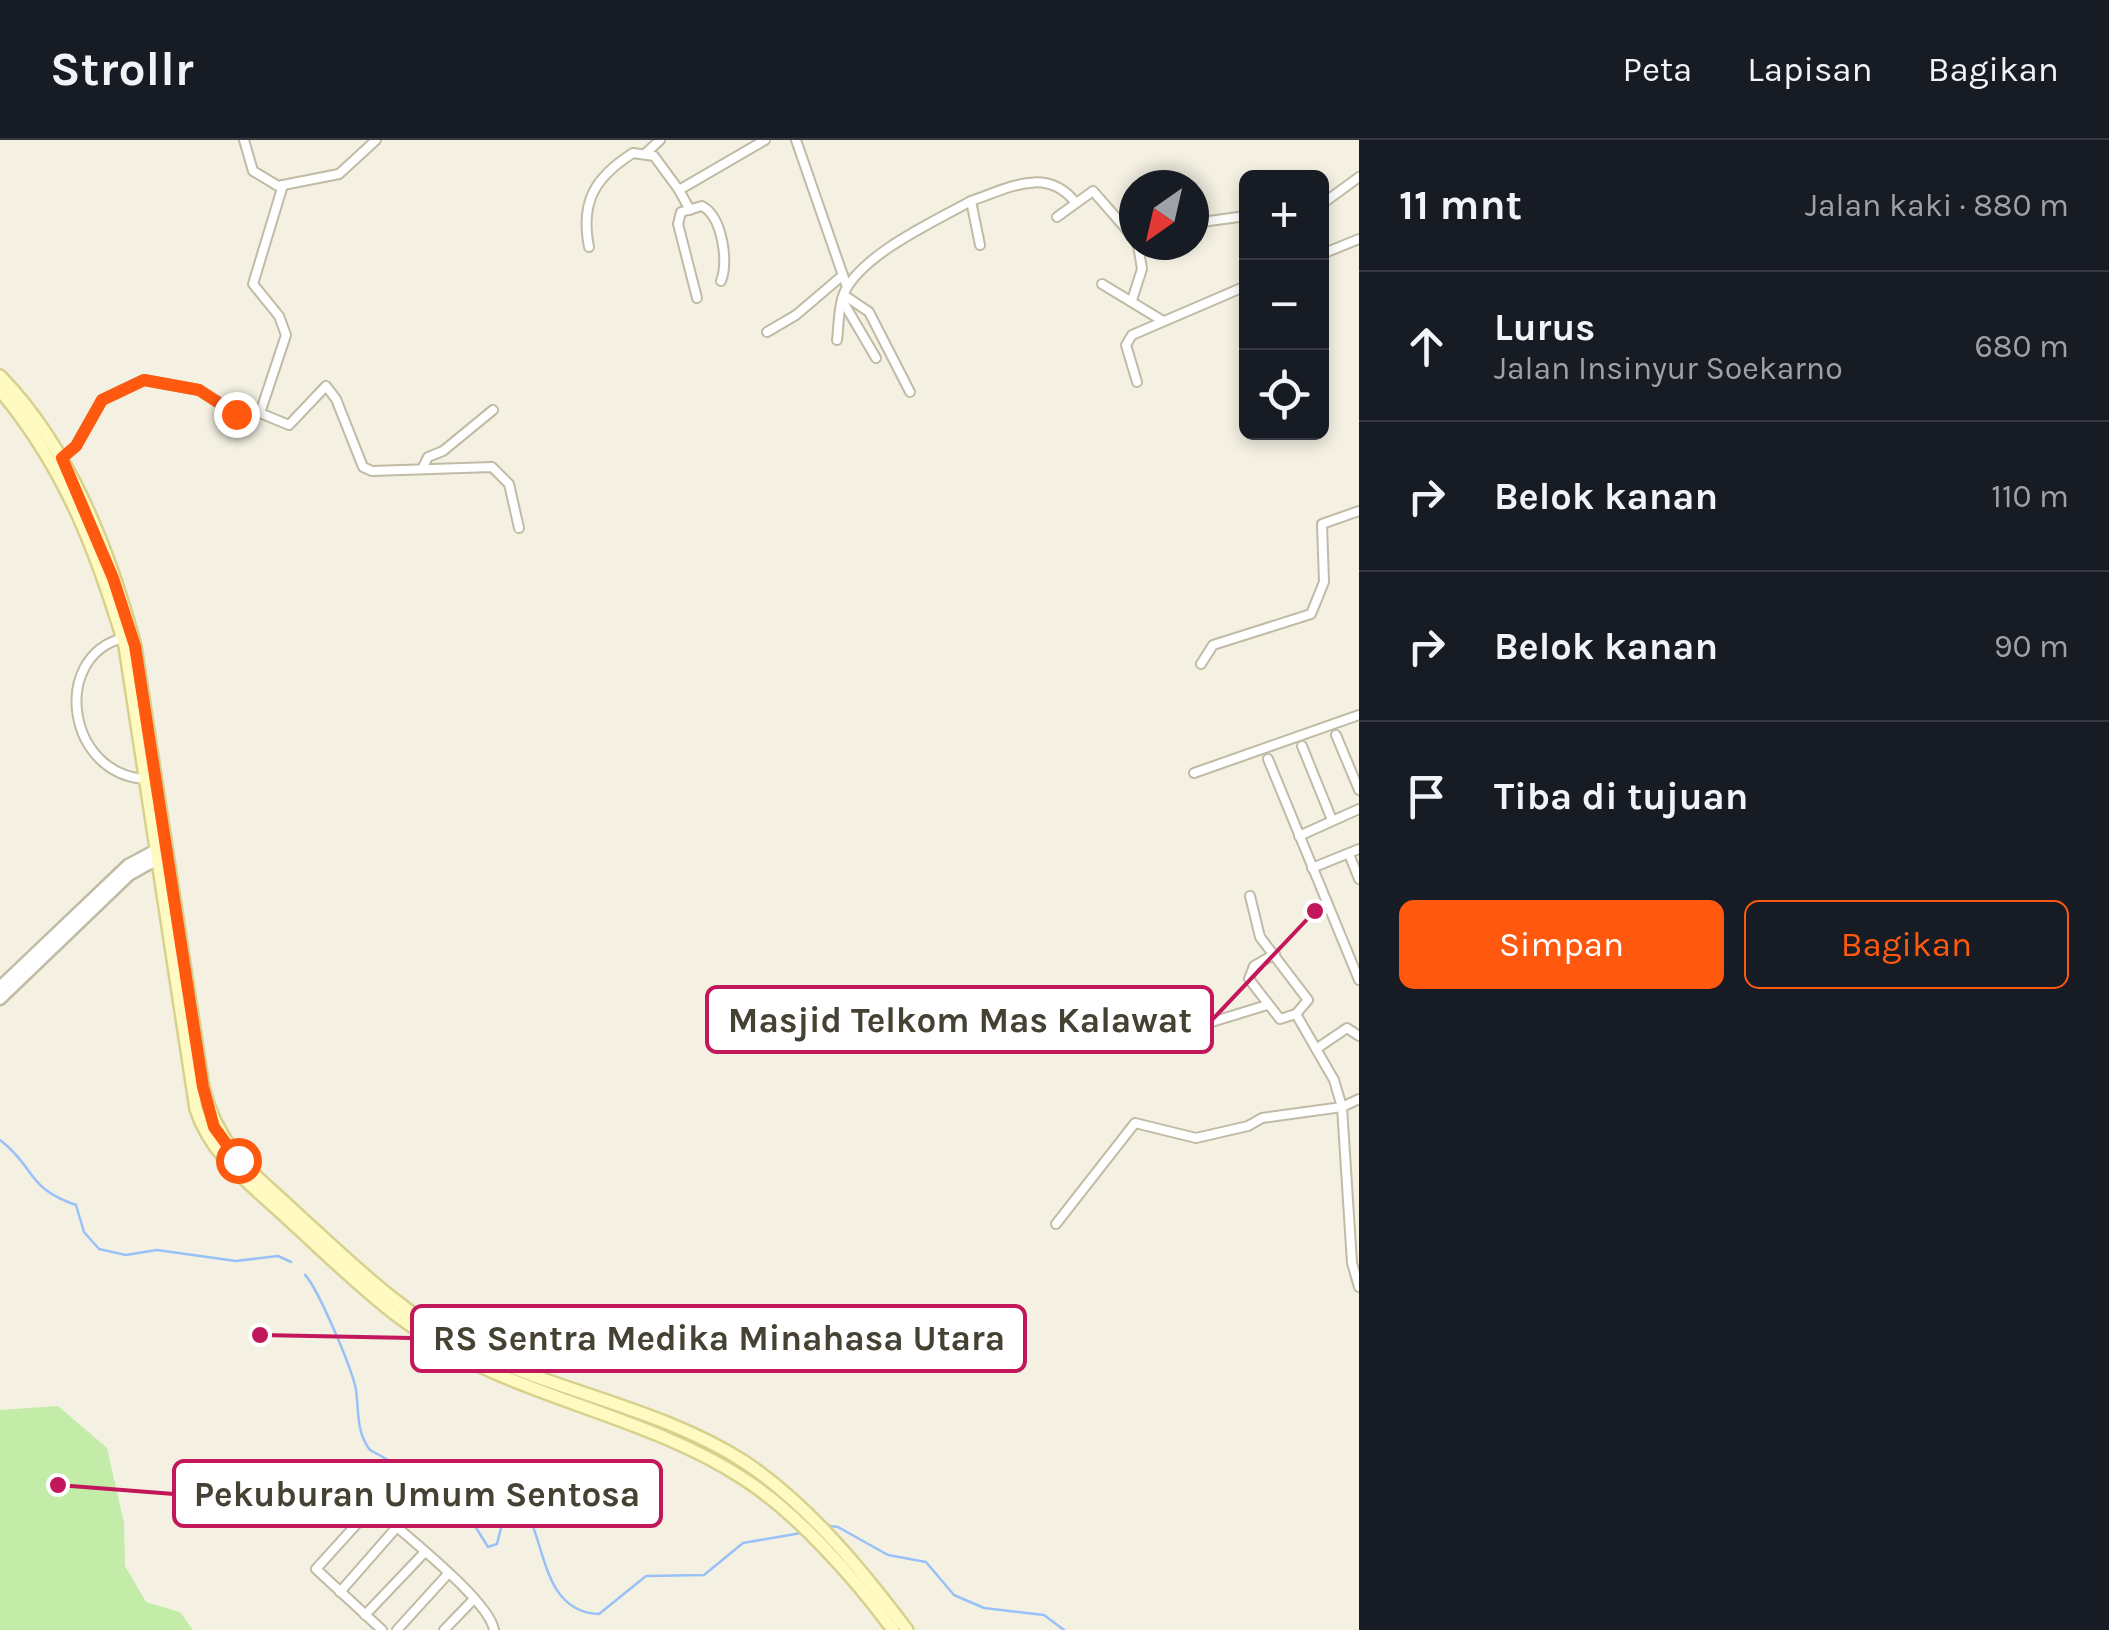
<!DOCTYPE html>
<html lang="id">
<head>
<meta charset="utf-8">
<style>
  body { margin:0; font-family:Karla,sans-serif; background:#242831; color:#f1f3f6 }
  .controls { position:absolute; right:30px; top:30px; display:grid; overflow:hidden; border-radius:15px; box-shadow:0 5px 15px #0003 }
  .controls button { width:90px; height:90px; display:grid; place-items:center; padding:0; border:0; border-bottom:2px solid #363941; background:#171b24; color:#f1f3f6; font:50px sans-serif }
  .compass { position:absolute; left:1119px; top:30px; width:90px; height:90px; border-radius:50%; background:#171b24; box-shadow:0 5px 15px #0003; rotate:214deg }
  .stop { position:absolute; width:30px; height:30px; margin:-22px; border:8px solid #ff590f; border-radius:50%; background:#fff }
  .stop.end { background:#ff590f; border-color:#fff; box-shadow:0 2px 10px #0008 }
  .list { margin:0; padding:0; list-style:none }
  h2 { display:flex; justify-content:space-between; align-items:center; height:130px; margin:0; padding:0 40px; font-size:42px }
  h2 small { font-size:32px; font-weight:400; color:#9ea1a6 }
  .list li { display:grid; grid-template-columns:65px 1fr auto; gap:30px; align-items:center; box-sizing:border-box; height:150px; padding:0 40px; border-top:2px solid #363941 }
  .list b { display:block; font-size:38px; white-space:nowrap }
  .list p { margin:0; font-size:32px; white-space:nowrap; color:#9ea1a6 }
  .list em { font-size:32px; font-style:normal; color:#9ea1a6 }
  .actions { display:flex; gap:20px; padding:30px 40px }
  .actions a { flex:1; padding:22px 0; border:2px solid #ff590f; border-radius:15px; text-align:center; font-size:35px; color:#ff590f }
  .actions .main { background:#ff590f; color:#fff }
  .icon { flex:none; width:55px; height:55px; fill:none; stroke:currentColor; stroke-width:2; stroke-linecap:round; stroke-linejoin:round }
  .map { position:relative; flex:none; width:1359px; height:1490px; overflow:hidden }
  header { display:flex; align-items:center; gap:60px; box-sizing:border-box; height:140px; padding:0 50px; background:#171b24; border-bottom:2px solid #363941 }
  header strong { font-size:48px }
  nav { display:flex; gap:55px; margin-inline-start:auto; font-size:35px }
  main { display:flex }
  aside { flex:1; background:#171b24 }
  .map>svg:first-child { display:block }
  .green { fill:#c2eca8 }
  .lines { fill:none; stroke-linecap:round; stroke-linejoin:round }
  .stream { stroke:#99c1f7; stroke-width:2.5 }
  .minor-casing { stroke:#c0bba5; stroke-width:12 }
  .tertiary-casing { stroke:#c0bba5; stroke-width:15 }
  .secondary-casing { stroke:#d8d18e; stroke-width:16 }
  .minor { stroke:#fff; stroke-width:8 }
  .tertiary { stroke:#fff; stroke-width:10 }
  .secondary { stroke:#fffac2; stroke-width:11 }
  .route { stroke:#ff590f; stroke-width:12 }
  .leader { fill:none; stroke:#c2185b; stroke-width:4 }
  .callout-dot { fill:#c2185b; stroke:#fff; stroke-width:4 }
  .callout { fill:#fff; stroke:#c2185b; stroke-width:4 }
  .callout-label { font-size:35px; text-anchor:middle; font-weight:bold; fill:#464233 }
</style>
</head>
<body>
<header>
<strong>Strollr</strong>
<nav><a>Peta</a><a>Lapisan</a><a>Bagikan</a></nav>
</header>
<main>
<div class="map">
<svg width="1359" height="1490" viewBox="0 0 1359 1490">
  <rect width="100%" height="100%" fill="#f4f1e3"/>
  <polygon class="green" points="58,1266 107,1308 124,1383 125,1426 146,1462 180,1472 193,1490 0,1490 0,1270"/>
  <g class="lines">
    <g class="stream">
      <path d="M 0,1000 C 37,1029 26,1048 76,1065 L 84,1092 L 99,1109 L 126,1115 L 157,1110 L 236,1121 L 278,1116 L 291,1122"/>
      <path d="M 305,1135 C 318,1148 353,1231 356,1250 C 359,1271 356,1292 370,1310 L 410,1332 L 429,1374 L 465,1370 L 488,1407 L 497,1404 L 505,1372 L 513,1362 L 525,1368 C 546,1405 543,1472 599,1474 L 646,1436 L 704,1435 L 743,1403 L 801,1393"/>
      <polyline points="822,1385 838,1387 888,1415 926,1422 954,1455 984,1468 1044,1475 1064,1490"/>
    </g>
    <defs>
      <g id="minor">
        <polyline points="244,0 253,31 278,46 339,34 376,0"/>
        <polyline points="796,0 847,147"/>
        <polyline points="647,12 660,0"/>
        <polyline points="1322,64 1359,37"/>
        <polyline points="690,70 679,50 765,0"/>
        <polyline points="1057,77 1093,51 1134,98"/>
        <polyline points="1194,83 1246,76"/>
        <path d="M 980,105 L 971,61 C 1009,48 1046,26 1075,62"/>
        <path d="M 589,107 C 580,62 595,37 633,13 L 654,16 L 679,50"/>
        <polyline points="1322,114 1359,99"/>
        <polyline points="1102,144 1163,181"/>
        <polyline points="844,155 869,172 910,252"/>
        <path d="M 697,158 L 678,84 L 681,72 L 702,66 C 722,76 729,122 721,141"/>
        <polyline points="842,160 876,218"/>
        <polyline points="1132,160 1142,129 1138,105"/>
        <polyline points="767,192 796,175 843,135"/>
        <path d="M 837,200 C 839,185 838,167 844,153 C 862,114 935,81 971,61"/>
        <polyline points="1137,242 1126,205 1132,195 1246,146"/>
        <polyline points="260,273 286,195 279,176 253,144 283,45"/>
        <polyline points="62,318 76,306 102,260 144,240 199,250 237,274 260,273 289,285 326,246 336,259 363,327 372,331 492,327 509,344 519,388"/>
        <polyline points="423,327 428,317 443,311 493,270"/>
        <path d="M 123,498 C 50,517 67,635 146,639"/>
        <polyline points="1201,524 1213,505 1311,474 1324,442 1322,384 1359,371"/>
        <polyline points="1336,595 1359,650"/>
        <polyline points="1302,606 1332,680"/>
        <polyline points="1268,619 1359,840"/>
        <polyline points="1194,633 1359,575"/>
        <polyline points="1299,696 1359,669"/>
        <polyline points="1349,714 1359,739"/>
        <polyline points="1312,728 1359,709"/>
        <polyline points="1250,756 1260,797 1308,860 1296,874"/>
        <polyline points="1202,885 1267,865"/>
        <polyline points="1316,909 1347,888 1359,896"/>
        <polyline points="1359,959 1342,967 1352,1123 1359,1147"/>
        <polyline points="1056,1084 1135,983 1196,998 1248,986 1262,978 1342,967 1334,940 1296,874 1280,879 1249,839 1254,826 1275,814"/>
        <polyline points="340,1452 396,1388"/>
        <polyline points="365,1475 424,1413"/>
        <path d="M 382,1490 L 316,1429 L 373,1366 C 399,1391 489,1459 494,1490"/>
        <polyline points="397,1490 447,1435"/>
        <polyline points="444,1490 474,1459"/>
      </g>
      <g id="tertiary">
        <polyline points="0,847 128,725 160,708"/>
        <polyline points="0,859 129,735 161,717"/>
      </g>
      <g id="secondary">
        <path d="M 0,236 C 70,308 109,410 135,506 L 203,947 C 218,1008 251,1031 295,1072 C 350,1122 402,1174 468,1208 C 556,1252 660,1268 743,1321 C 806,1362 862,1430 907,1490"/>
        <path d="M 0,250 C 65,328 96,409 125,506 L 196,969 C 211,1016 252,1045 287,1078 C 356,1141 405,1194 493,1232 C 575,1268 668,1289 744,1339 C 797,1373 856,1439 893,1490"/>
      </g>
    </defs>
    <use href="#minor" class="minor-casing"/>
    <use href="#tertiary" class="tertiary-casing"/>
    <use href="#secondary" class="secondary-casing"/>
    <use href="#minor" class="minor"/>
    <use href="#tertiary" class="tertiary"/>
    <use href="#secondary" class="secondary"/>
  </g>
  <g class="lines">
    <polyline class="route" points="236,274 199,250 144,240 102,260 76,306 62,318 113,438 135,506 203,947 214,987 238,1020"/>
  </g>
  <path class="leader" d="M1315 771L1212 880M260 1195L412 1198M58 1345L174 1354"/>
  <g class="callout-dot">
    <circle cx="1315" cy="771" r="10"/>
    <circle cx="260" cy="1195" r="10"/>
    <circle cx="58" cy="1345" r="10"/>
  </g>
  <g class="callout">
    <rect x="707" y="847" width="505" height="65" rx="10"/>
    <rect x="412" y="1166" width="613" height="65" rx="10"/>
    <rect x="174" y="1321" width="487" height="65" rx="10"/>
  </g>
  <g class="callout-label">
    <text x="960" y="892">Masjid Telkom Mas Kalawat</text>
    <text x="719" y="1210">RS Sentra Medika Minahasa Utara</text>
    <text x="417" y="1366">Pekuburan Umum Sentosa</text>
  </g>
</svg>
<div class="controls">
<button>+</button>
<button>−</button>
<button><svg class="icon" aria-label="locate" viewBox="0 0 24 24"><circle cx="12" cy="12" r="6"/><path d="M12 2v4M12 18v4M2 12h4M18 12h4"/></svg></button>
</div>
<svg class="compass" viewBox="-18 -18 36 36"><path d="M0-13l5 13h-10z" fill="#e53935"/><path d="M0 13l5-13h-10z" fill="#9ea1a6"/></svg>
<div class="stop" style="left:238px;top:1020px"></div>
<div class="stop end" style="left:236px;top:274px"></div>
</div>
<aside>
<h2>11 mnt<small>Jalan kaki · 880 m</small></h2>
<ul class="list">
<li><svg class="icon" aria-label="ahead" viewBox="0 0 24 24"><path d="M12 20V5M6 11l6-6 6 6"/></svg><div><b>Lurus</b><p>Jalan Insinyur Soekarno</p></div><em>680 m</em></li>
<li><svg class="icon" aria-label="right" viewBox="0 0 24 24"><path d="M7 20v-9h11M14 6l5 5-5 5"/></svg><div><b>Belok kanan</b></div><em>110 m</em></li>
<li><svg class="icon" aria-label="right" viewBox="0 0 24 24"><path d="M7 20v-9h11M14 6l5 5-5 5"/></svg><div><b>Belok kanan</b></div><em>90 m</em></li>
<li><svg class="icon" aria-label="arrive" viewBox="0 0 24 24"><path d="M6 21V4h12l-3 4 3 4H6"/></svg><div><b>Tiba di tujuan</b></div></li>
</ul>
<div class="actions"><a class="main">Simpan</a><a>Bagikan</a></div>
</aside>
</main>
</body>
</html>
